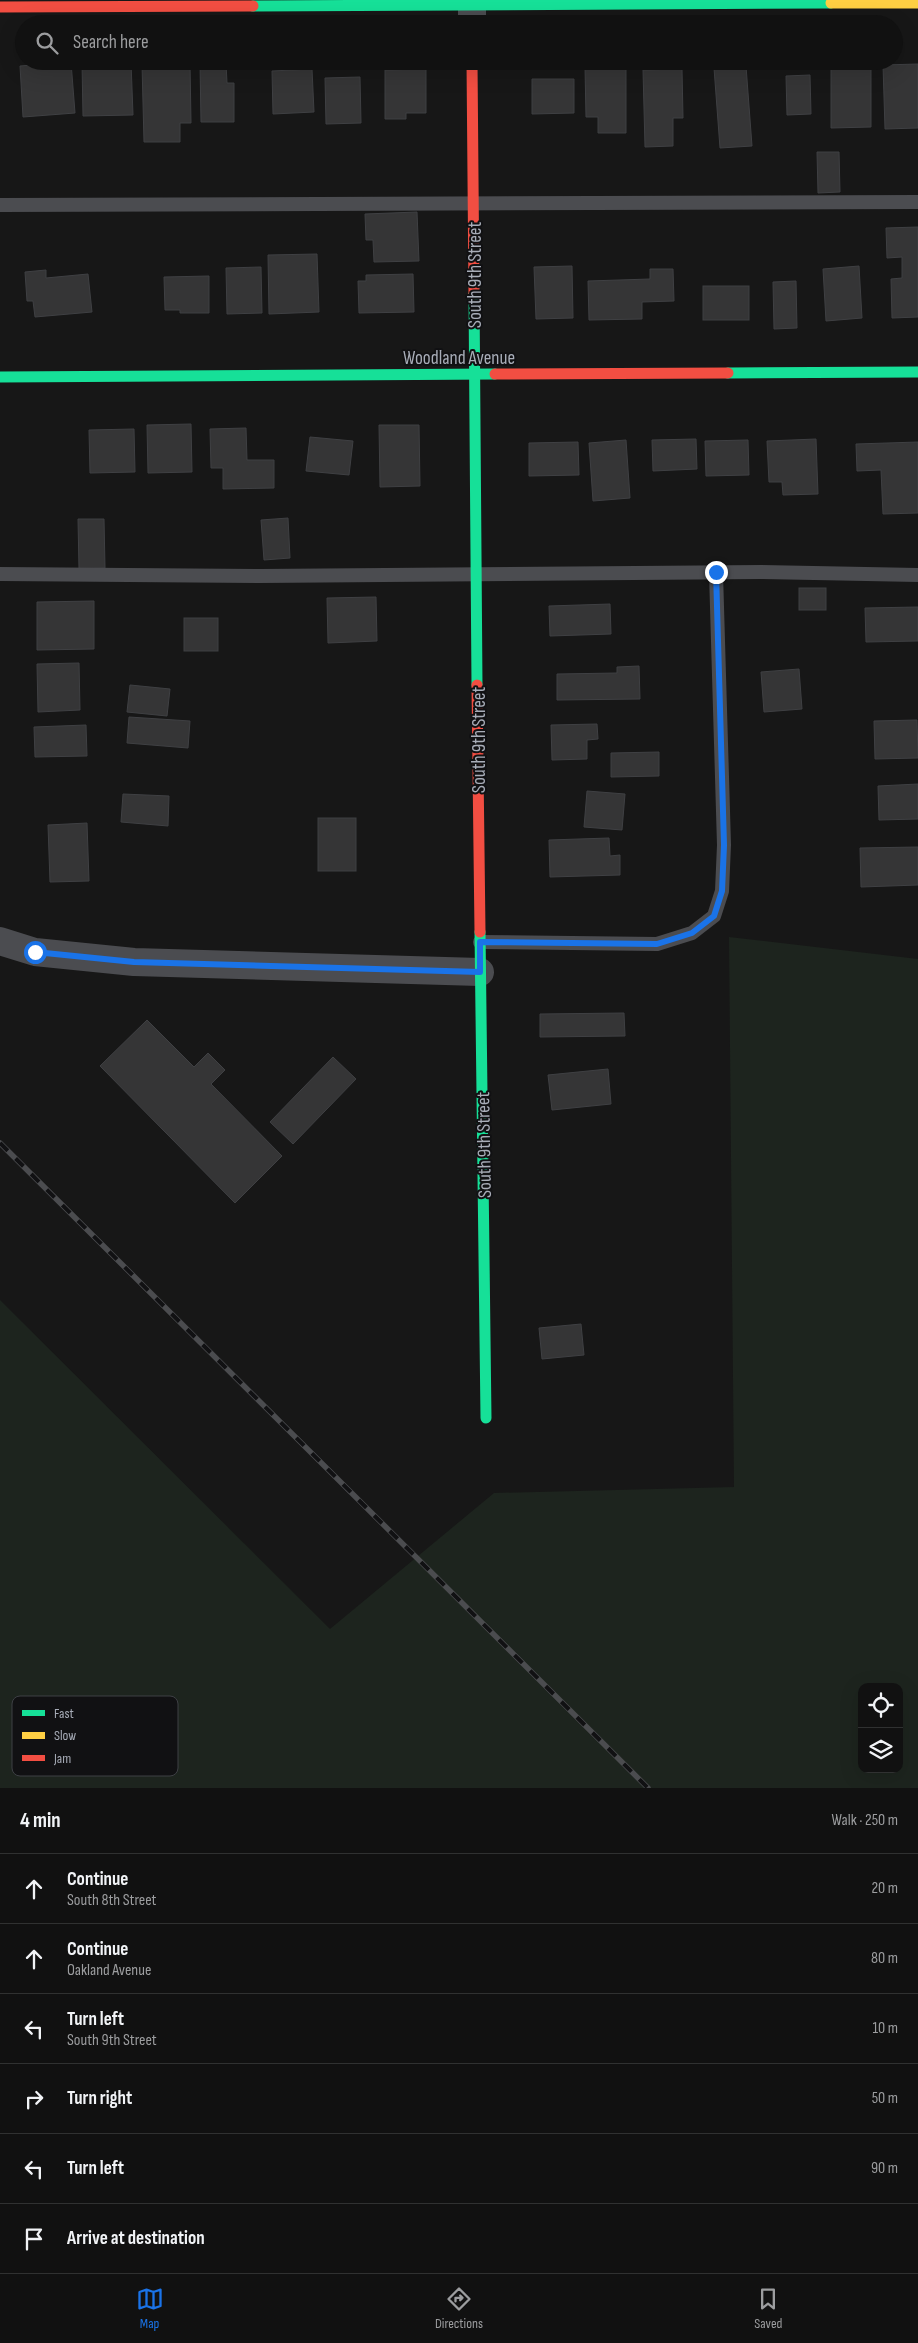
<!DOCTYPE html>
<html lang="en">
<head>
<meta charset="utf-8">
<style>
  body { margin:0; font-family:"Sofia Sans Condensed",sans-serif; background:#1e1f1f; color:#f1f3f6 }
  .controls { position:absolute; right:15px; bottom:15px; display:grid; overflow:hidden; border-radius:10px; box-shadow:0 5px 20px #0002 }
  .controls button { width:45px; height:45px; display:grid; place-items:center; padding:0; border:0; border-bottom:1px solid #303131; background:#111; color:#f1f3f6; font:25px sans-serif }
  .stop { position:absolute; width:15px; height:15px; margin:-11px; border:4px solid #1a73e8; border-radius:50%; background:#fff }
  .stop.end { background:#1a73e8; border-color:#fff; box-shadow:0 1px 5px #0008 }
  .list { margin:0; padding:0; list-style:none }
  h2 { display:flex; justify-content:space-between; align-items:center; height:65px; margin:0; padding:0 20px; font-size:21px }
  h2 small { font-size:16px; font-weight:400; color:#9c9d9f }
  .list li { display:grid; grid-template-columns:32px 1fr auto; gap:15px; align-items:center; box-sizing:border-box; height:70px; padding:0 20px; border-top:1px solid #303131 }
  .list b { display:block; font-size:19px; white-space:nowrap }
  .list p { margin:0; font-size:16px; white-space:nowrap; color:#9c9d9f }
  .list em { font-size:16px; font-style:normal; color:#9c9d9f }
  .icon { flex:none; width:28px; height:28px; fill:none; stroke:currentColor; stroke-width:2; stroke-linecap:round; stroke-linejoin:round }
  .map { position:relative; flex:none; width:918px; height:1788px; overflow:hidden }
  .search { position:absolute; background:#111; box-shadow:0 5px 20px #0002; left:15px; right:15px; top:15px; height:55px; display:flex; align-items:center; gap:12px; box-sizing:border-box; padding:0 18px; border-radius:28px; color:#9c9d9f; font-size:19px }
  .sheet { height:485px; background:#111 }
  nav { display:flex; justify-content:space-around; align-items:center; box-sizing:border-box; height:70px; border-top:1px solid #303131; background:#111; font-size:14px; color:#9c9d9f }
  nav a { display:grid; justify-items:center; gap:2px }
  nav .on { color:#1a73e8 }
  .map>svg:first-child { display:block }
  .green { fill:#1d241e; fill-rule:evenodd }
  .building { fill:#353536; stroke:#3f4043 }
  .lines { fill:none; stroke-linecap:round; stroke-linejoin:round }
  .lane { stroke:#4b4c50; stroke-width:14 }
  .street { stroke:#4b4c50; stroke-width:28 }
  .fast { stroke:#16e098; stroke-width:11 }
  .slow { stroke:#ffcf43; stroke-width:11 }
  .jam { stroke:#f24e42; stroke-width:11 }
  .rail-casing { stroke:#4b4c4f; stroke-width:5.5 }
  .rail { stroke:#111113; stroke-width:4; stroke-dasharray:11; stroke-linecap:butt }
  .route { stroke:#1a73e8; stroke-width:6 }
  .labels { text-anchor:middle; stroke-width:4; stroke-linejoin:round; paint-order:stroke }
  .street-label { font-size:19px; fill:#a8adb8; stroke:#111113 }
  .key { fill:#111113; stroke:#3e4045; stroke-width:1 }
  .key-label { font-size:14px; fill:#a8adb8 }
</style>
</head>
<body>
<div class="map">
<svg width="918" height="1788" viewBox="0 0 918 1788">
  <rect width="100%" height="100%" fill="#171717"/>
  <path class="green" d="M 729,937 L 918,959 L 918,1788 L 0,1788 L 0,1300 L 330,1629 L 494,1493 L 734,1487 ZM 862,1687 L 899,1687 L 899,1769 L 862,1769 Z"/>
  <g class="building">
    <polygon points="71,62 75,113 23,117 20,66"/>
    <polygon points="131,62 133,115 83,116 82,63"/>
    <polygon points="190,63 191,123 180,123 180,142 144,142 142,64"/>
    <polygon points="200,63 226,63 227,83 234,83 234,122 201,122"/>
    <polygon points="918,64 918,128 885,129 883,65"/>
    <polygon points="746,66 752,146 720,148 714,68"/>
    <polygon points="831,66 871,66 871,127 831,128"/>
    <polygon points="585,67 626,67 626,133 598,133 598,117 586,117"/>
    <polygon points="312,69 314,112 273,114 272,71"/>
    <polygon points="426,69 426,113 406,113 406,119 385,119 385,70"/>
    <polygon points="682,69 683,118 673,118 673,146 645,147 643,70"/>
    <polygon points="810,75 811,114 787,115 786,76"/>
    <polygon points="360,77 361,123 326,124 325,78"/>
    <polygon points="532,79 574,79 574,113 532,114"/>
    <polygon points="817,152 839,152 840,192 818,193"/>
    <polygon points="417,212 419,261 374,262 373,240 366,240 365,214"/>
    <polygon points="918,227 918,317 892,318 891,279 902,278 902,257 887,258 886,228"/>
    <polygon points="317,254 319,312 269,314 268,255"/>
    <polygon points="572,266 573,318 536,319 534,267"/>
    <polygon points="859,266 862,318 826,321 823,269"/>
    <polygon points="261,267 262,313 227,314 226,268"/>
    <polygon points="650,269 673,269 674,301 642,302 642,319 589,320 588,281 650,279"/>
    <polygon points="46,270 46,278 88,274 92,312 35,317 33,301 27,301 25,272"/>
    <polygon points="413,274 414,312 359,313 358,281 366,281 366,275"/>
    <polygon points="209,276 209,313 180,313 180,310 165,310 164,277"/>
    <polygon points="796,281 797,328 774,329 773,282"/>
    <rect x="703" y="286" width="46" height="34"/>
    <polygon points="191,424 192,472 148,473 147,425"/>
    <polygon points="379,425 419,425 420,486 380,487"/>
    <polygon points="246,428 247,460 274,460 274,488 223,489 223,468 211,468 210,429"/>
    <polygon points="134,429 135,472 90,473 89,430"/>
    <polygon points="310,437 353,441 349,475 306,471"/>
    <polygon points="696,439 697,469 653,471 652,440"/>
    <polygon points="816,439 818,494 783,495 782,482 769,482 767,441"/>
    <polygon points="626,440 630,498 593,501 589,443"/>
    <polygon points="748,440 749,475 706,476 705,441"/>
    <polygon points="578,442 579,475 529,476 529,443"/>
    <polygon points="918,442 918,513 883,514 881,470 857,471 856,444"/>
    <polygon points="288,518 290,558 264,560 261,520"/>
    <polygon points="78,519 104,519 105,568 79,569"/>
    <rect x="799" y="588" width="27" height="22"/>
    <polygon points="376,597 377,641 328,643 327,598"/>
    <polygon points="94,601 94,649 37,650 37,602"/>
    <polygon points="610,604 611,634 550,636 549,606"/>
    <polygon points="918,607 918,641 866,642 865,608"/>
    <rect x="184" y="618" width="34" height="33"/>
    <polygon points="79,663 80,710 38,712 37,664"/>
    <polygon points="639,666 640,699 557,700 557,674 617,673 617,667"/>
    <polygon points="799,669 802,709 764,712 761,672"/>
    <polygon points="130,685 170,689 167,716 127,712"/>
    <polygon points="129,717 190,721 188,748 127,743"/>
    <polygon points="917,720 918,758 875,759 874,721"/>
    <polygon points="597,724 598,739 587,740 587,759 552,760 551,725"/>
    <polygon points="86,725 87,756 35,757 34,727"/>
    <polygon points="659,752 659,776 611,777 611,753"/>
    <polygon points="918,784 918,819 879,820 878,786"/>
    <polygon points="587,791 625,794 622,830 584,827"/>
    <polygon points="123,794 169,796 168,826 121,822"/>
    <rect x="318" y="818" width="38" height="53"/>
    <polygon points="87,823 89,881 50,882 48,825"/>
    <polygon points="609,838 610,856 620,855 620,875 550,877 549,840"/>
    <polygon points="918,847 918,885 861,887 860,848"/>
    <polygon points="624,1013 625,1036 540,1037 540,1014"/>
    <polygon points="147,1020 194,1067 208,1053 225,1070 211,1084 282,1156 235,1203 100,1066"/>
    <polygon points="333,1057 356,1079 293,1144 270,1122"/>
    <polygon points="608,1069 611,1104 552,1110 548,1075"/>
    <polygon points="581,1324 584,1355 542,1359 539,1328"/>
  </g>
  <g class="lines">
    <g class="lane">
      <polyline points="0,205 918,202"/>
      <polyline points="0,574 260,576 761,572 918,575"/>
      <polyline points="480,942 657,944 692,933 714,916 722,891 724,845 716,573"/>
    </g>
    <g class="street">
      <polyline points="472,0 472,24"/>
      <polyline points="0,941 35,952 134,962 480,972"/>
    </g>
    <g class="fast">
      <polyline points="253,6 831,3"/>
      <polyline points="474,294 477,685"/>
      <polyline points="728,373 918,372"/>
      <polyline points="0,377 495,374"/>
      <polyline points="480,932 486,1418"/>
    </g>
    <polyline class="slow" points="831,3 918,3"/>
    <g class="jam">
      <polyline points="0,7 253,6"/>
      <polyline points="472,61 474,294"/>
      <polyline points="495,374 728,373"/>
      <polyline points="477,685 480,932"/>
    </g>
    <defs>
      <polyline id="rail" points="0,1143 648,1788"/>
    </defs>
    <use href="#rail" class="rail-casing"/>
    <use href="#rail" class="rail"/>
  </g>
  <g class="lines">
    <polyline class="route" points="35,952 134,962 480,972 480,942 657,944 692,933 714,916 722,891 724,845 716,572"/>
  </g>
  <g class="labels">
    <g class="street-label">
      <text transform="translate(474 275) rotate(-90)" y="7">South 9th Street</text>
      <text x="459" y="364">Woodland Avenue</text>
      <text transform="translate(478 740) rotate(-90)" y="7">South 9th Street</text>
      <text transform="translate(483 1145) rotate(-91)" y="7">South 9th Street</text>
    </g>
  </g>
  <rect x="12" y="1696" width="166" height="80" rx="8" class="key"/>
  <rect x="22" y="1710" width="23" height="6" fill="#16e098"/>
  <rect x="22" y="1732" width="23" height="7" fill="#ffcf43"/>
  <rect x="22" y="1755" width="23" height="6" fill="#f24e42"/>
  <g class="key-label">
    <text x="54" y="1718">Fast</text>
    <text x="54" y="1740">Slow</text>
    <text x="54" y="1763">Jam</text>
  </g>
</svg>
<div class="controls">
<button><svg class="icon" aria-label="locate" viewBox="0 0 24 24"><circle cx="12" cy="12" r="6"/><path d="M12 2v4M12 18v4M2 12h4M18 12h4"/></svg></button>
<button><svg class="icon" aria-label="layers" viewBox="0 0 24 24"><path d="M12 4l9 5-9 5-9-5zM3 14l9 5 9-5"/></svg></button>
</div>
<div class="stop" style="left:35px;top:952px"></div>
<div class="stop end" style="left:716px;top:572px"></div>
<div class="search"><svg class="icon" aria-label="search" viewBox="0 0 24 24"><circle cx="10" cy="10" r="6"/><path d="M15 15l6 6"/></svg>Search here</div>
</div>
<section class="sheet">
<h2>4 min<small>Walk · 250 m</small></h2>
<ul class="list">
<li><svg class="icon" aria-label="ahead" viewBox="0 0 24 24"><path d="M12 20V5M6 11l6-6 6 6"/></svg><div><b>Continue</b><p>South 8th Street</p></div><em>20 m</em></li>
<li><svg class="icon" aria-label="ahead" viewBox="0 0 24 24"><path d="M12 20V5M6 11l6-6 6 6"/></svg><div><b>Continue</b><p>Oakland Avenue</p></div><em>80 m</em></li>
<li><svg class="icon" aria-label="left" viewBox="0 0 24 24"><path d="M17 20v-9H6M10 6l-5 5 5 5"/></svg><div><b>Turn left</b><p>South 9th Street</p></div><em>10 m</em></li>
<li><svg class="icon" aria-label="right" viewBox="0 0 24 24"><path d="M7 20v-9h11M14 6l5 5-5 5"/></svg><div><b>Turn right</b></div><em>50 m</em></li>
<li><svg class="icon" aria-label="left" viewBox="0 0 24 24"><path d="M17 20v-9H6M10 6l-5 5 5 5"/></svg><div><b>Turn left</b></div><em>90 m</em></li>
<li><svg class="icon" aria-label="arrive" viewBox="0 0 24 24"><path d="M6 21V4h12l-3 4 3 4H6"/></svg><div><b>Arrive at destination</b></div></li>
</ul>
</section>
<nav>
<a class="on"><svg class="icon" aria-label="map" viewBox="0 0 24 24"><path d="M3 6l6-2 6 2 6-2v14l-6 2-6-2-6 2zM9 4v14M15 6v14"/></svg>Map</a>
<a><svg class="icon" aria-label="directions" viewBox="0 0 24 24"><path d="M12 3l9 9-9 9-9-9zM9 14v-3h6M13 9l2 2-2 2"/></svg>Directions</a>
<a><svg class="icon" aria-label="saved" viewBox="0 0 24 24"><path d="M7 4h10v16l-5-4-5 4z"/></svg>Saved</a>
</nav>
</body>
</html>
